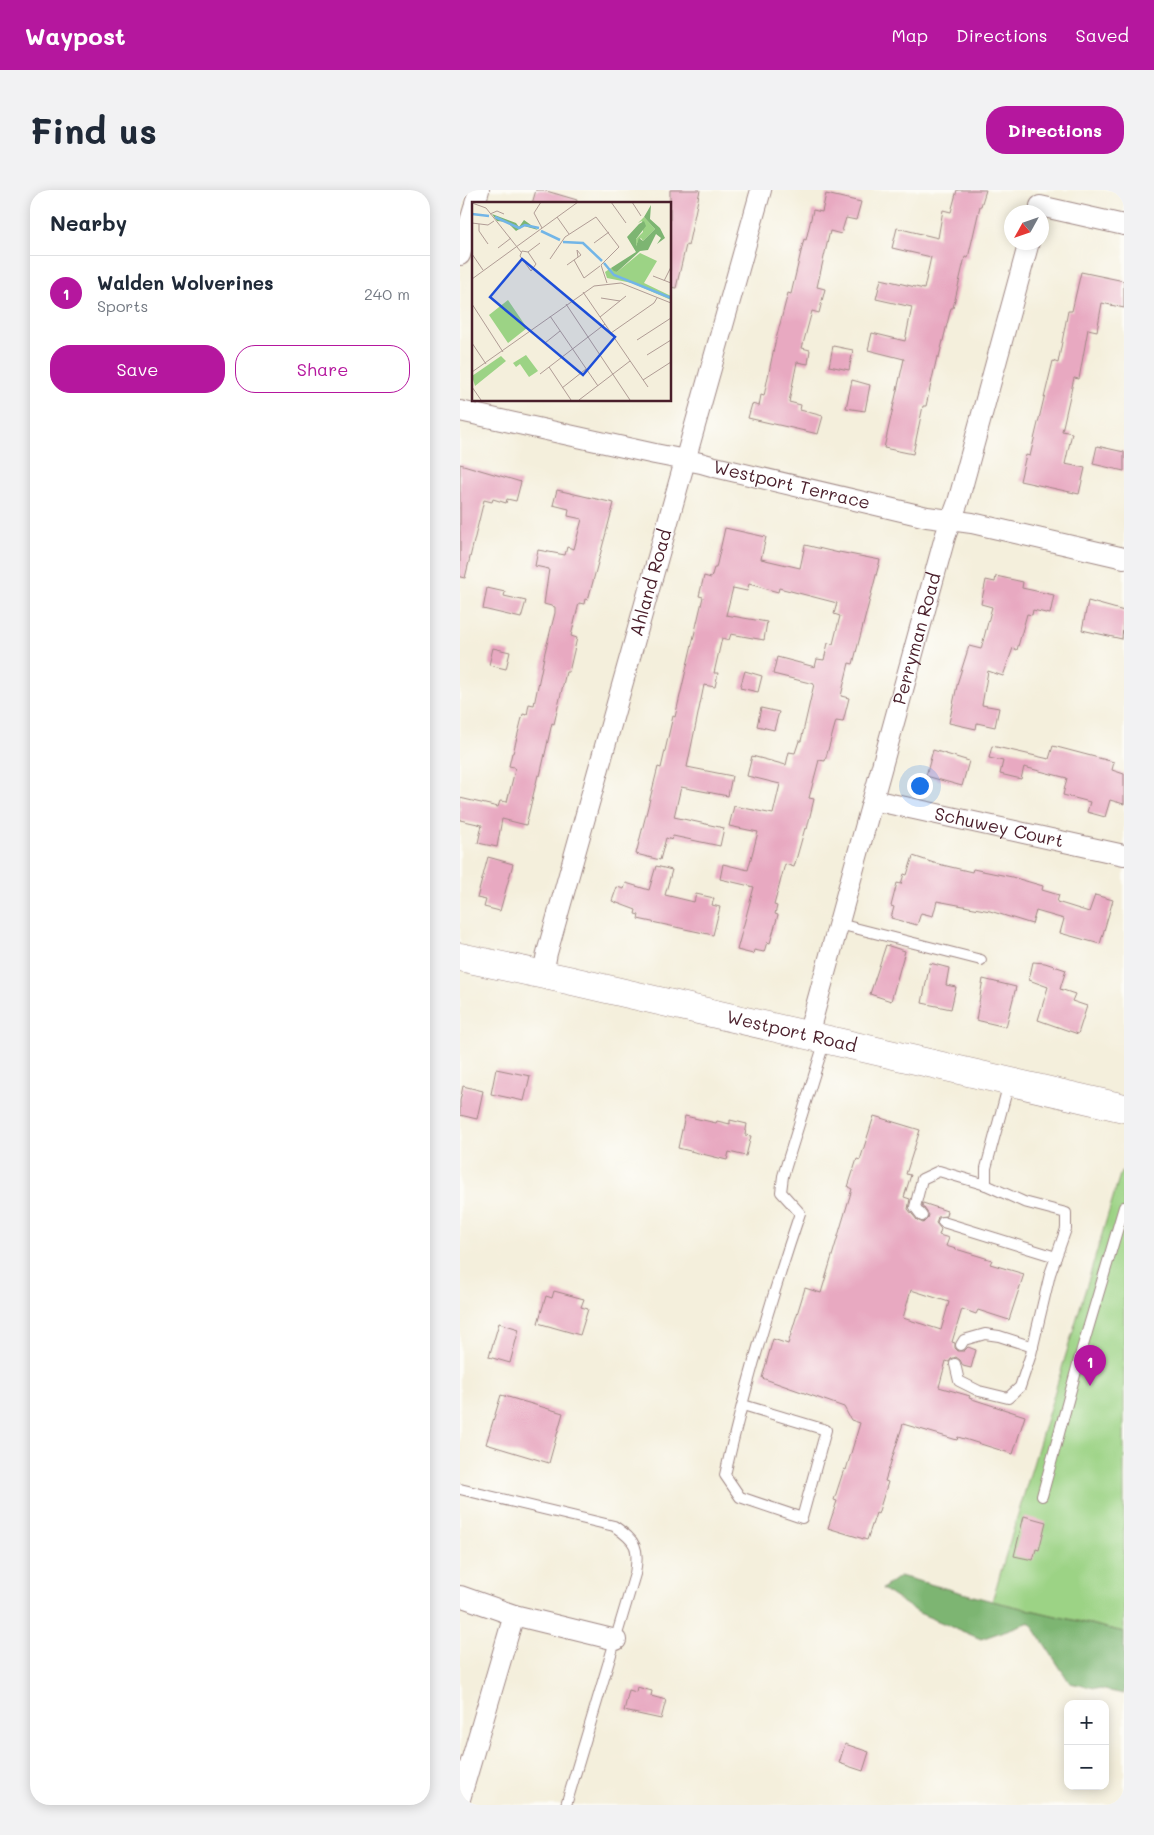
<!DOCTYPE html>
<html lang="en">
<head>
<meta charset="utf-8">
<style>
  body { margin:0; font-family:Mali,sans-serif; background:#f2f2f3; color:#1f2937 }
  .controls { position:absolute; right:15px; bottom:15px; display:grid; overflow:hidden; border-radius:10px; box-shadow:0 2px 12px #0003 }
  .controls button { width:45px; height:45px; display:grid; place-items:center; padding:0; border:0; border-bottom:1px solid #e0e1e3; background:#fff; color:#1f2937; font:25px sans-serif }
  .compass { position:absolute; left:544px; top:15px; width:45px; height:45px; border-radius:50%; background:#fff; box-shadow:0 2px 12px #0003; rotate:230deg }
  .you { position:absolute; left:459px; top:595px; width:18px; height:18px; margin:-12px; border:4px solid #fff; border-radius:50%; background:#1a73e8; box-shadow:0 0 0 8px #1a73e833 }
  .badge { display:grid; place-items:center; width:32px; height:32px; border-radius:50%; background:#b5179e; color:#fff; font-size:16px; font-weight:700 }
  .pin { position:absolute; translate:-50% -41px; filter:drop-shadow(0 1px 2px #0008) }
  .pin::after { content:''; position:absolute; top:26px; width:18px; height:15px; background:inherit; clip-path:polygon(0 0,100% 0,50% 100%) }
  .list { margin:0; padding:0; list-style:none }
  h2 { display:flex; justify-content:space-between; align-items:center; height:65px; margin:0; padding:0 20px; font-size:21px }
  h2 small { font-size:16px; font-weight:400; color:#747a83 }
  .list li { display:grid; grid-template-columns:32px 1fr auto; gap:15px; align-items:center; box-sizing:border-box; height:75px; padding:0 20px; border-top:1px solid #e0e1e3 }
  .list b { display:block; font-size:19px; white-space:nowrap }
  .list p { margin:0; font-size:16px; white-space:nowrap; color:#747a83 }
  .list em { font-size:16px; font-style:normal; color:#747a83 }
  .actions { display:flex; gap:10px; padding:15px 20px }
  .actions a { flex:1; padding:11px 0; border:1px solid #b5179e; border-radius:20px; text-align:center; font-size:18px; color:#b5179e }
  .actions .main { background:#b5179e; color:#fff }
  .map { position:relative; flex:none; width:664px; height:1615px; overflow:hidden; border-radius:20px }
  header { display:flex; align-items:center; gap:30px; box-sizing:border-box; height:70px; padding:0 25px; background:#b5179e; color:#fff }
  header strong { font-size:24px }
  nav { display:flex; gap:28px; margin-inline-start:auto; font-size:18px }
  .intro { display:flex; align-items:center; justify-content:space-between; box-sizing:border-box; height:120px; padding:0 30px }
  h1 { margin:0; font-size:35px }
  .button { padding:12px 22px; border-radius:20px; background:#b5179e; color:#fff; font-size:18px; font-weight:700 }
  main { display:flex; gap:30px; padding:0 30px }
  aside { flex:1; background:#fff; border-radius:20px; box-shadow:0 2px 12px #0003 }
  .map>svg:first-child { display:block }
  .green { fill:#9cd385; stroke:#737958 }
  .forest { fill:#7db572; stroke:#646a4e }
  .building { fill:#e8a9c1; fill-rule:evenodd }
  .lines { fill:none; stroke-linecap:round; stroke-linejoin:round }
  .lane-casing { stroke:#9f8784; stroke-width:12 }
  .street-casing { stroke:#9f8784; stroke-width:22 }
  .secondary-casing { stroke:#9f8784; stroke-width:29 }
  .lane { stroke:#fff; stroke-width:10 }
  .street { stroke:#fff; stroke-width:20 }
  .secondary { stroke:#fff; stroke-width:28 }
  .labels { text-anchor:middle; stroke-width:4; stroke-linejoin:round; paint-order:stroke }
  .street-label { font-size:18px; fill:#4a1f2b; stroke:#fdfcf7 }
  .inset-river { fill:none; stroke:#72b5e7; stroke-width:2.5 }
  .inset-road { fill:none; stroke:#b09c95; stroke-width:1 }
  .view { fill:#1d4ed8; fill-opacity:0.15; stroke:#1d4ed8; stroke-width:2.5 }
  .inset-edge { fill:none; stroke:#4a1f2b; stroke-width:2.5 }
</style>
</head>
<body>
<header>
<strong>Waypost</strong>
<nav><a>Map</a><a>Directions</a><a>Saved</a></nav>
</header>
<div class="intro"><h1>Find us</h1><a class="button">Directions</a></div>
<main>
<aside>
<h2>Nearby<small></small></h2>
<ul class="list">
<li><span class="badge">1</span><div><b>Walden Wolverines</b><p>Sports</p></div><em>240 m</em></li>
</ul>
<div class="actions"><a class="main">Save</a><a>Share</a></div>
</aside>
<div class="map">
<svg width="664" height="1615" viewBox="0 0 664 1615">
  <rect width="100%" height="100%" fill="#fdfcf7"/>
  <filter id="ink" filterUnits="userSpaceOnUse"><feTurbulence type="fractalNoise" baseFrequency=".02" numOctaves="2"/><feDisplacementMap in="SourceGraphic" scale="10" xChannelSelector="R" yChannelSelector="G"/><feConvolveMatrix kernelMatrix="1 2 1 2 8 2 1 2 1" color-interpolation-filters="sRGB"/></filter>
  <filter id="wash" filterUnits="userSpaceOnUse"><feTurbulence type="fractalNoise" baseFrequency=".0096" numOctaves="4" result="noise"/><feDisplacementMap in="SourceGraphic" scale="20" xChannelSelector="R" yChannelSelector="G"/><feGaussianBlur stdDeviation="1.12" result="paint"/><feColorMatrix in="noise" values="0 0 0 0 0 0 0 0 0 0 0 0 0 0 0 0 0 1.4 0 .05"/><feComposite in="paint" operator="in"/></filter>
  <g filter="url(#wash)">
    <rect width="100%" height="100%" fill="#f4efdc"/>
    <polygon class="green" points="661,981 664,982 664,1442 532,1411"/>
    <polygon class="forest" points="440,1386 532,1411 664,1442 664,1504 610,1493 570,1432 521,1449 459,1423 422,1399"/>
    <g id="blocks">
      <g class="building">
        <polygon points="76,0 83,0 117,10 116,14 72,14"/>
        <polygon points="210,0 240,0 228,56 226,55 216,98 210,97"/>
        <polygon points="497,0 526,0 521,16 520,16 508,68 505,67 493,118 491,118 479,167 477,167 466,216 463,216 453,264 424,258 444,169 408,160 412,143 445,151 452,117 416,109 421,89 464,99 471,67 432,58 437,38 478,48 483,20 491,22"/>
        <polygon points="366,4 401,12 396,30 386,28 381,44 370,41 357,97 365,99 359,123 352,121 342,158 350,160 348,174 337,172 329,212 341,215 340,220 363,226 358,244 288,228 292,214 299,216 301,205 304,206 315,153 328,103 331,104 344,49 346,50 353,20 362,22"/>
        <polygon points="621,82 664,91 664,118 642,113 637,141 628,139 619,189 614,188 602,241 612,243 605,274 625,278 619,304 560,291 566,265 570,266 593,171 598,173 608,121 612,121"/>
        <polygon points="373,156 393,160 389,180 369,176"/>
        <polygon points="392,190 410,195 405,221 386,218"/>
        <polygon points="637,256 664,262 664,281 633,274"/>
        <polygon points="0,274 61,292 56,311 47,309 46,313 33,309 32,312 24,310 5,388 0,387"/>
        <polygon points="97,300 154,313 128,410 125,409 124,414 119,413 111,446 117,448 109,482 106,482 94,534 92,533 80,586 78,585 66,635 42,629 37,657 18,653 22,635 0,630 0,608 38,617 40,611 47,612 55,580 54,577 49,576 52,563 53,563 63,524 67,525 69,514 74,515 85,462 95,423 95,417 84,414 89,379 75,376 78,360 105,365 107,357 114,359 122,329 108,326 109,319 93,315"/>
        <polygon points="265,338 306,347 301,369 340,378 345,355 379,363 379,362 420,370 393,474 389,473 381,506 389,508 383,532 376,531 365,571 359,570 349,608 354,609 347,639 345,638 334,677 325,674 314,715 317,716 315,724 318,725 310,753 307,752 304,762 294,760 293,764 277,760 294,697 260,689 263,674 288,680 298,642 269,636 274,616 313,624 320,594 287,586 292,566 326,575 329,562 335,563 339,551 341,551 354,494 313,484 317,467 355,477 357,469 364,470 368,453 373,454 380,426 374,424 377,413 319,398 318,402 289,394 287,401 273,398 266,425 307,432 304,450 271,444 269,450 262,448 254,483 258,483 255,497 244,495 227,577 272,586 268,606 221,597 214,627 264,638 260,656 213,646 212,650 206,648 200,670 176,664 198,577 201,578 213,526 215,527 243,407 239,406 244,386 251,388 254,378 256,378"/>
        <polygon points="536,386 563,392 562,398 594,405 590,424 573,420 572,425 567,424 557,460 553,458 543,486 528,481 522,515 539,518 535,537 517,533 516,539 489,533 498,491 509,456 521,459 532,417 521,414 526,390 535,392"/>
        <polygon points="27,398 45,402 44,406 66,411 61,428 23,419"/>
        <polygon points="628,411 664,421 662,449 622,440"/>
        <polygon points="33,458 50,462 46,479 29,475"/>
        <polygon points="285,481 302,486 298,502 280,498"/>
        <polygon points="301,518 319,522 314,540 297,536"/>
        <polygon points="532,556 589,569 593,556 654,572 652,580 664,584 664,614 650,610 645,627 627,622 630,612 603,605 607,588 564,577 561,589 540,584 543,571 529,568"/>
        <polygon points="473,560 509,571 502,596 466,586"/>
        <polygon points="453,666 474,673 512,682 513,679 552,687 583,696 582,700 599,705 597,712 629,722 635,705 653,710 640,754 600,743 604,729 576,721 572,734 530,721 477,711 473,726 461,723 457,735 431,728 434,717 431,716 437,693 441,694 444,684 447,685"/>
        <polygon points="28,667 53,674 40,721 24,717 26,710 17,708"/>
        <polygon points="196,676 212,680 205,705 234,712 236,704 254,708 252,715 260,717 253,745 178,729 179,725 175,724 176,720 152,711 157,697 164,699 166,693 189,700"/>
        <polygon points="426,755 445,761 431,811 410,804"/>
        <polygon points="573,772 585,773 606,780 600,799 615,804 612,811 627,816 618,844 578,830 588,797 569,790"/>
        <polygon points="470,773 489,778 486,795 496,797 491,819 462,813"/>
        <polygon points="523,789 556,797 546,837 516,830"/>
        <polygon points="36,879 70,886 64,911 31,904"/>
        <polygon points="3,896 23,901 17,929 0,925 0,911"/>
        <polygon points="225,926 256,933 257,931 270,934 270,930 287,934 285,945 291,946 286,966 269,962 267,970 218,958"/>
        <path d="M 414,926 L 460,940 L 446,984 L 451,985 L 444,1007 L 450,1009 L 448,1019 L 457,1030 L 463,1033 L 468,1028 L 469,1025 L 462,1015 L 463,1013 L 487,1021 L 486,1026 L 478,1027 L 476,1033 L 481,1039 L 479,1045 L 489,1048 L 486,1056 L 532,1070 L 530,1074 L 564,1084 L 549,1130 L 518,1120 L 516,1124 L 502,1119 L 492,1152 L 495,1153 L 495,1158 L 498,1161 L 504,1161 L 508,1157 L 516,1160 L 511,1178 L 503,1176 L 500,1170 L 496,1167 L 491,1169 L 489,1172 L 486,1171 L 479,1197 L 510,1206 L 509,1208 L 565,1226 L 553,1264 L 498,1247 L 497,1250 L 443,1234 L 425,1291 L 428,1292 L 418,1324 L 416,1323 L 407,1350 L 368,1338 L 377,1311 L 374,1310 L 384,1279 L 386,1280 L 400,1233 L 391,1230 L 384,1217 L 302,1188 L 313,1149 L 328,1154 L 345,1098 L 361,1103 L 392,999 L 388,997 L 397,969 L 400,970 ZM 451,1100 L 489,1112 L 481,1140 L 443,1128 Z"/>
        <polygon points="94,1101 124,1109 121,1117 128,1119 120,1145 78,1133 86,1106 92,1108"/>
        <polygon points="39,1133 59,1139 50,1173 29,1167"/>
        <polygon points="41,1205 103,1223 89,1273 26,1254"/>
        <polygon points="564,1326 586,1332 579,1360 576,1359 573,1370 554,1366"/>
        <polygon points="177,1497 192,1501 191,1506 206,1510 201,1529 164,1521 169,1500 176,1502"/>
        <polygon points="385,1554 409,1562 403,1581 379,1573"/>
      </g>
    </g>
  </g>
  <g filter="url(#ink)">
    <use href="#blocks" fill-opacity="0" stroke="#9f8784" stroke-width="1"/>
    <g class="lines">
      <defs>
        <g id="lane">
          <polyline points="379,734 521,770"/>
          <polyline points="462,1026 455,1017 462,989 479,981 526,995"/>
          <polyline points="483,1032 596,1067"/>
          <polyline points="501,1155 504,1150 525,1144 539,1146 573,1157"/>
          <polyline points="495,1174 499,1191 519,1201 548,1208 560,1197 571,1164 590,1084 606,1039 606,1023 564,1012 526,995 526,978 549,893"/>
          <path d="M 283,1215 L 366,1240 L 342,1328 L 280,1307 L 265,1285 C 285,1196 311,1109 340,1023 L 321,1002 L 323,986 L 365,850"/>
          <path d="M 0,1299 L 154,1336 C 177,1352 179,1357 175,1384 L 106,1615"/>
          <polyline points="582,1306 622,1159 664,1017"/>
        </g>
        <g id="street">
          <polyline points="15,14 19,0"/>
          <polyline points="580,16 664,35"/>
          <polyline points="0,65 14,18"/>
          <path id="s1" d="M 0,221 L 195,264 L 241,273 L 255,277 L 467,327 L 512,333 L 664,368"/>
          <path id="s2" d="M 413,610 L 664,665"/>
          <path id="s3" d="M 83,784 L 87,763 L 301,0"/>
          <path id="s4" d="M 348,845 L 485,347 L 498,312 L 569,52"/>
          <polyline points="0,1406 54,1425 0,1609"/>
          <polyline points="54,1425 156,1450"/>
        </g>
        <g id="secondary">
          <path id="s5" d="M 0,767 L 108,790 L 664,918"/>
        </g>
      </defs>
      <use href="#lane" class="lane-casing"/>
      <use href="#street" class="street-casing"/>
      <use href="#secondary" class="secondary-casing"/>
      <use href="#lane" class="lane"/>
      <use href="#street" class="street"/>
      <use href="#secondary" class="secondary"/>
    </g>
  </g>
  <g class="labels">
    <g class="street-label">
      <text dy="6" stroke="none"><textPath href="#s1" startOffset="340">Westport Terrace</textPath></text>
      <text dy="6" stroke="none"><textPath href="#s3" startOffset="406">Ahland Road</textPath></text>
      <text dy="6" stroke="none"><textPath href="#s4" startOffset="411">Perryman Road</textPath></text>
      <text dy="6" stroke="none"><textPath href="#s2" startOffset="129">Schuwey Court</textPath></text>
      <text dy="6" stroke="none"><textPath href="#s5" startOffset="340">Westport Road</textPath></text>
    </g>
  </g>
  <g transform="translate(12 12)">
    <rect width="199" height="199" fill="#f4efdc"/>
    <path d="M 172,15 L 183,27 L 171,39 L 169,36 L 166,39 L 164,44 L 164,37 L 171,30 L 170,19 L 166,21 ZM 168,51 L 185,59 L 172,81 L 199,94 L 199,98 L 160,81 L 135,76 L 133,70 L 139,66 L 145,70 ZM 36,98 L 55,126 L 36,141 L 17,113 ZM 54,153 L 66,169 L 57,175 L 48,162 L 44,165 L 41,161 ZM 29,154 L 34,159 L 3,184 L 0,174 Z" fill="#9cd385"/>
    <path d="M 179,3 L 178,17 L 188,26 L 193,36 L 185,42 L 189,36 L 184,32 L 176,48 L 168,49 L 145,70 L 142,69 L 139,66 L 164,50 L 155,35 L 167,22 L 172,19 L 174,24 L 164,37 L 164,44 L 167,36 L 171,39 L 183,27 L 172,15 ZM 20,12 L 44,21 L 47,25 L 52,18 L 66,28 L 52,24 L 44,29 L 35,20 L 25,19 Z" fill="#7db572"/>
    <path class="inset-river" d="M 0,12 L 17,14M 23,15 L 47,26 L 53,23 L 67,26M 69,29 L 88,38M 91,40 L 111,41 L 130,59M 132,61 L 142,73 L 199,96"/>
    <path class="inset-road" d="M 69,0 L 62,11 L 70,26M 139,0 L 154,21M 160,0 L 169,14M 0,1 L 14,6 L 49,50M 18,12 L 25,9 L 32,12M 85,15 L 97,32M 0,21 L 16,23 L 22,19M 7,22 L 7,29 L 16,42M 122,41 L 137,30M 26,46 L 39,36M 50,49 L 56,50 L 64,62 L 59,69 L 48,54 ZM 56,50 L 68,41M 0,52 L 11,68M 78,57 L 93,35 L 124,15 L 147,45 L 129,63 L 135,81M 102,58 L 112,76 L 128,64M 95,63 L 109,53 L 105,48 L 106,55M 181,74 L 199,81M 0,77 L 106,0M 192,79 L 199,65M 111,90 L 176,185M 129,96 L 148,99M 0,102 L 31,150M 94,102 L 158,198M 78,114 L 126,184M 128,115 L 154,94M 139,131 L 182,101 L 185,96M 165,138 L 199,116M 0,141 L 14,162M 73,141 L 88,129M 175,153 L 199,138M 77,165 L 99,198M 0,170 L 122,84 L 149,81 L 199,101M 68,172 L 133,122M 171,178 L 199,160M 0,185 L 9,198M 90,186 L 114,167M 107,198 L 158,159"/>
    <path class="view" d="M 50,57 L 143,135 L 111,173 L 18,95 Z"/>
    <rect width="199" height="199" class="inset-edge"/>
  </g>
</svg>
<div class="controls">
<button>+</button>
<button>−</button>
</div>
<svg class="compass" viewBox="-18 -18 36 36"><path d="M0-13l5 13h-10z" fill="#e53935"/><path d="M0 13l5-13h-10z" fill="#747a83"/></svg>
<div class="you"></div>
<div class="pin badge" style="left:630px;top:1196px">1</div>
</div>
</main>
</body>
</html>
